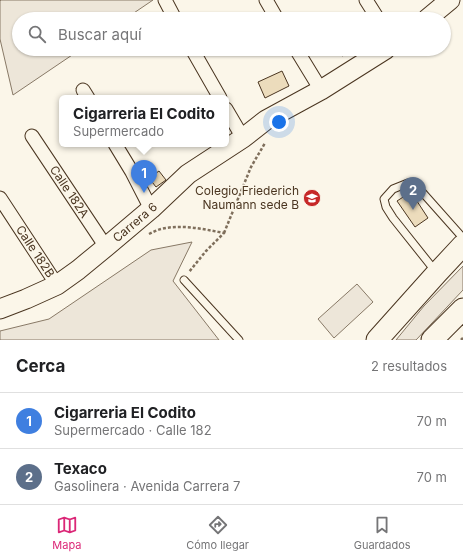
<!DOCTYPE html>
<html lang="es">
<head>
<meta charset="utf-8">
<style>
  body { margin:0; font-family:Inter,sans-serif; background:#f2f2f2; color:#202124 }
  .you { position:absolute; left:279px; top:122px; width:14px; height:14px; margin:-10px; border:3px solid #fff; border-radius:50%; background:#1a73e8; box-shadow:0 0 0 6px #1a73e833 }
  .badge { display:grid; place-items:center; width:26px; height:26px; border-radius:50%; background:#db2777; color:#fff; font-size:13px; font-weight:700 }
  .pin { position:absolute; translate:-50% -33px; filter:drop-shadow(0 1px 2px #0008) }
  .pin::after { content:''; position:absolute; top:21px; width:14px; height:12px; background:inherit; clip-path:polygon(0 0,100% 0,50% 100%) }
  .popup { position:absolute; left:59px; top:95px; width:170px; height:52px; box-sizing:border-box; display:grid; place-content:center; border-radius:6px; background:#fff; filter:drop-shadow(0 1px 3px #0005); font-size:13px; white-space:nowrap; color:#757577 }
  .popup b { font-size:15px; color:#202124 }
  .popup::after { content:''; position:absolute; left:50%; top:100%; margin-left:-8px; border:8px solid transparent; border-top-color:#fff }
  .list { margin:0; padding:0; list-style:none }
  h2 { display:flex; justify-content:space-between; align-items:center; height:52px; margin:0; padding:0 16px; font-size:17px }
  h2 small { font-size:13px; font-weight:400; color:#757577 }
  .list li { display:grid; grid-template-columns:26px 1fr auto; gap:12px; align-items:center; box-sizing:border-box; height:56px; padding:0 16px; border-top:1px solid #e0e0e0 }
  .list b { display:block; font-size:15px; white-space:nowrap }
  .list p { margin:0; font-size:13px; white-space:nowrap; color:#757577 }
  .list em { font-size:13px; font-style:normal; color:#757577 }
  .icon { flex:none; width:22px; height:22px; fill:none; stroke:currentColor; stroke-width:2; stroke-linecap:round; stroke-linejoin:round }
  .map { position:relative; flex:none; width:463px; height:340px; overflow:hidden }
  .search { position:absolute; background:#fff; box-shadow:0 1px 3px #0004; left:12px; right:12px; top:12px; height:44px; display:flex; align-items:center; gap:10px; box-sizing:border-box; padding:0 14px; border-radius:22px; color:#757577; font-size:15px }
  .sheet { height:164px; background:#fff }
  nav { display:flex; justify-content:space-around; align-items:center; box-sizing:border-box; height:56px; border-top:1px solid #e0e0e0; background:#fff; font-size:11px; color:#757577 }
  nav a { display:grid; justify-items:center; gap:2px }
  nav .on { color:#db2777 }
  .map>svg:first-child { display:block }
  .green { fill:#ede6d9; stroke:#887966 }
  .building { fill:#ecdcbc; stroke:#4a3520 }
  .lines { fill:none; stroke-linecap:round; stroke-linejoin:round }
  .lane-casing { stroke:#4a3520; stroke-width:9 }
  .street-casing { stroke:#4a3520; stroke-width:15 }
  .secondary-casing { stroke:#4a3520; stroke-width:21 }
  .primary-casing { stroke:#4a3520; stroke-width:23 }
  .path { stroke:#7f6f5c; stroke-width:2.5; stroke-dasharray:3 2; stroke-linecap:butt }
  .lane { stroke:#fbf6e9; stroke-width:7 }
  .street { stroke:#fbf6e9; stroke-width:13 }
  .secondary { stroke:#fbf6e9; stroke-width:19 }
  .primary { stroke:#fbf6e9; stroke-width:21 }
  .labels { text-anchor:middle; stroke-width:3; stroke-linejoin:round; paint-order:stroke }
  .street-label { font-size:12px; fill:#4a3520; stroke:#fbf6e9 }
  .poi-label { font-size:12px; fill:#4a3520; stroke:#fbf6e9; text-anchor:end }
</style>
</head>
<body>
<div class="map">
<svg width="463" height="340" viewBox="0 0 463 340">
  <rect width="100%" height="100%" fill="#fbf6e9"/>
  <g class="green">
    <polygon points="1,0 153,0 125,19 19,19 19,49 81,49 13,95 0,39 0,1"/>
    <polygon points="192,242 173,281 219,340 0,340 0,331 49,319 151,250"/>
    <polygon points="463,266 463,290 416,340 396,340 424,306"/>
    <polygon points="357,284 373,302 334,338 318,319"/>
  </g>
  <g class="building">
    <polygon points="339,49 355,49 342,56"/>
    <polygon points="282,71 289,86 265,98 258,82"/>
    <polygon points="159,171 166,180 156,187 149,178"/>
    <polygon points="411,192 428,218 415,227 397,201"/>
  </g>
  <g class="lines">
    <defs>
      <g id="lane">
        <polyline points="436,272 393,218 386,207 384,199 393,189 408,183 423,193 463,238"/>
        <polyline points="184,280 239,340"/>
      </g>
      <g id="street">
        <polyline points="165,0 175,19"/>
        <polyline points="266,0 277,19"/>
        <polyline points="366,0 378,19"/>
        <polyline points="192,49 220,98"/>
        <polyline points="296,49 321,90"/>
        <polyline points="83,90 88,98"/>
        <polyline points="226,109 243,138"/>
        <path id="s1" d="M 32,136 L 106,247"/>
        <polyline points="115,144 132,172 151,209"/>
        <path id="s2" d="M 0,198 L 57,285"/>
      </g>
      <g id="secondary">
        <polyline points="427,19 450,0"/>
        <path id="s3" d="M 0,309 L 26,299 L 57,285 L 78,270 L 106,247 L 151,209 L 188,174 L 243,138 L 266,120 L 321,90 L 386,49"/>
      </g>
      <g id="primary">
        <polyline points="377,340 437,273 463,245"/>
        <polyline points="432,340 463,309"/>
      </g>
    </defs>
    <use href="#lane" class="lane-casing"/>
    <use href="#street" class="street-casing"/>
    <use href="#secondary" class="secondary-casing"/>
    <use href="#primary" class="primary-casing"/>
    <g class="path">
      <polyline points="224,233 251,167 265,143"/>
      <path d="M 149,234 C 153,232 157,230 161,229 C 182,224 203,229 224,233 L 206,251 L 189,272"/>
      <polyline points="461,340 463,338"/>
    </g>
    <use href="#lane" class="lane"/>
    <use href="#street" class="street"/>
    <use href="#secondary" class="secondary"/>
    <use href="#primary" class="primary"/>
  </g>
  <defs>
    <symbol id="school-disc" viewBox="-11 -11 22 22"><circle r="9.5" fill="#c62828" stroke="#fbf6e9"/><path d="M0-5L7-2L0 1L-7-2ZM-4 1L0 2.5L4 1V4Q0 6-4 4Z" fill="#fff"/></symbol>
  </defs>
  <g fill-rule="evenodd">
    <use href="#school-disc" x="302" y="188" width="20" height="20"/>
  </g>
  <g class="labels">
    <g class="street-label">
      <text dy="4" stroke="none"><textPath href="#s1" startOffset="67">Calle 182A</textPath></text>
      <text dy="4" stroke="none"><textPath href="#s3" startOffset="162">Carrera 6</textPath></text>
      <text dy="4" stroke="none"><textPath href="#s2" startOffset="64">Calle 182B</textPath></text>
    </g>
    <g class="poi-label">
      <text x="299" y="195">Colegio Friederich<tspan x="299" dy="14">Naumann sede B</tspan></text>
    </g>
  </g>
</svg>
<div class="you"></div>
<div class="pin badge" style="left:144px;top:193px;background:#3f7fe0">1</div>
<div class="popup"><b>Cigarreria El Codito</b>Supermercado</div>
<div class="pin badge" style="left:413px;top:210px;background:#5c6f8a">2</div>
<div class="search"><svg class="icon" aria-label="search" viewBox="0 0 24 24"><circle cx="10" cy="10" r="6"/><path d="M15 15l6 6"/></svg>Buscar aquí</div>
</div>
<section class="sheet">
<h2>Cerca<small>2 resultados</small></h2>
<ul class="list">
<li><span class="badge" style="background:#3f7fe0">1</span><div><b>Cigarreria El Codito</b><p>Supermercado · Calle 182</p></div><em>70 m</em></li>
<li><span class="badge" style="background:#5c6f8a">2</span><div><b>Texaco</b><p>Gasolinera · Avenida Carrera 7</p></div><em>70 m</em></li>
</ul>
</section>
<nav>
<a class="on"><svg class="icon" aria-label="map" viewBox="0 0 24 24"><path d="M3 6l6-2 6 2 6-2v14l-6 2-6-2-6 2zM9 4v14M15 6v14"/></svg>Mapa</a>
<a><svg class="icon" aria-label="directions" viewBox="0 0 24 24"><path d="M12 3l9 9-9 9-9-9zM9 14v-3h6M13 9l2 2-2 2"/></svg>Cómo llegar</a>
<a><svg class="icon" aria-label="saved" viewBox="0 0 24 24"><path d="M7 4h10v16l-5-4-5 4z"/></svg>Guardados</a>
</nav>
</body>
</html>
